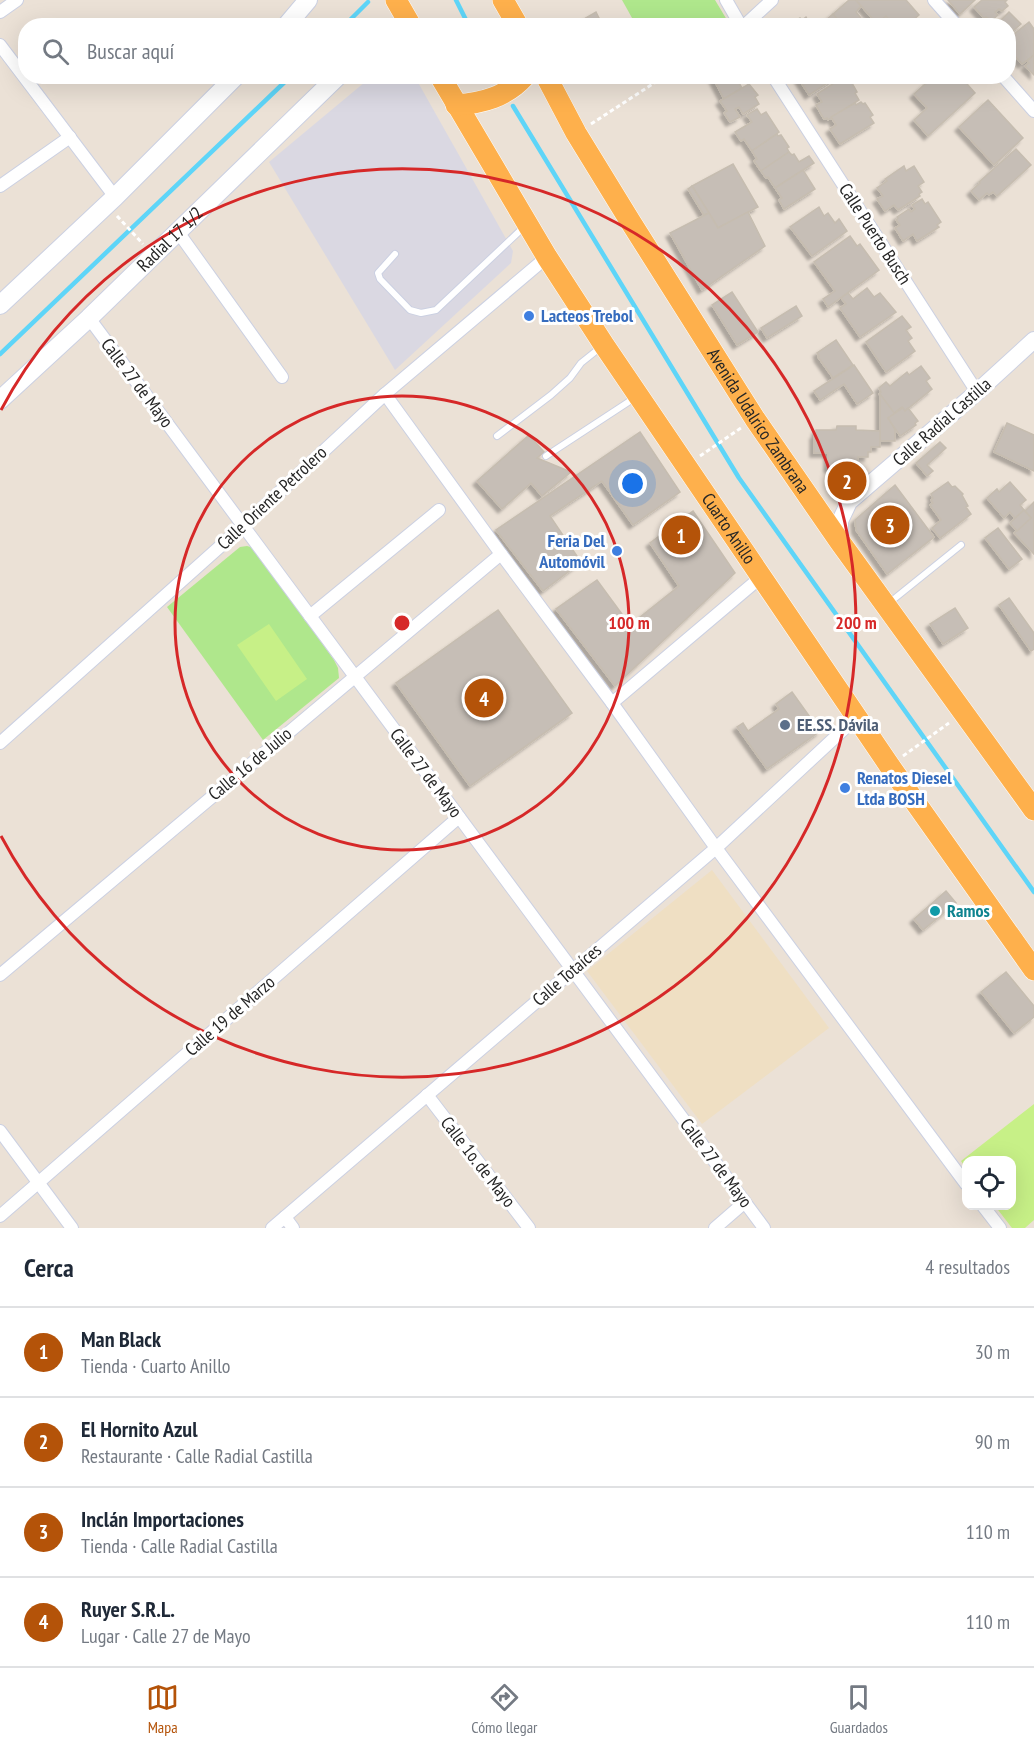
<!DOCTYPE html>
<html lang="es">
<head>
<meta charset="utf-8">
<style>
  body { margin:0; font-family:"PT Sans Narrow",sans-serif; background:#f6f6f7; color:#1f2937 }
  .controls { position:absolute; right:18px; bottom:18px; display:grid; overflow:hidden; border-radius:12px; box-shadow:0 6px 24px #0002 }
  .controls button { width:54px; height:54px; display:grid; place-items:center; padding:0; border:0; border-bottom:2px solid #e0e1e3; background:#fff; color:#1f2937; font:30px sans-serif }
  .you { position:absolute; left:633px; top:484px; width:21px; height:21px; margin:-15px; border:4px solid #fff; border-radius:50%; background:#1a73e8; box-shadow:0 0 0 9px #1a73e833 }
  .badge { display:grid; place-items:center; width:39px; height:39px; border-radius:50%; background:#b45309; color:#fff; font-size:20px; font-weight:700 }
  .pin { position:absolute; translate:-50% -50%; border:3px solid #fff; box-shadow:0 2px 6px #0006 }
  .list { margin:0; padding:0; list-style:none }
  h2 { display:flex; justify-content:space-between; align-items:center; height:78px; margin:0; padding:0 24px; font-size:26px }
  h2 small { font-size:20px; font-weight:400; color:#747a83 }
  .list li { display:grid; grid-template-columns:39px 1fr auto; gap:18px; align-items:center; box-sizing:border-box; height:90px; padding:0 24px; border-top:2px solid #e0e1e3 }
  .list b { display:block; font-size:22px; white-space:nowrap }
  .list p { margin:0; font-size:20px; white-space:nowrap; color:#747a83 }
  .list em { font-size:20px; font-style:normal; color:#747a83 }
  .icon { flex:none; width:33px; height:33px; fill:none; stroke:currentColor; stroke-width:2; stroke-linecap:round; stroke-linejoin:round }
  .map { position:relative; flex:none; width:1034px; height:1228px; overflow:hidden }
  .search { position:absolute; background:#fff; box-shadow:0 6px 24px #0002; left:18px; right:18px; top:18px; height:66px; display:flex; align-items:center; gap:15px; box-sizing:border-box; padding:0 21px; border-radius:24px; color:#747a83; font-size:22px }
  .sheet { height:438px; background:#fff }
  nav { display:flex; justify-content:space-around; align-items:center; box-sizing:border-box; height:84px; border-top:2px solid #e0e1e3; background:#fff; font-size:16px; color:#747a83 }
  nav a { display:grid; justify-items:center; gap:3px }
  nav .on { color:#b45309 }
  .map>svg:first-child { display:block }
  .industrial { fill:#dad8e2 }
  .education { fill:#efdfc3 }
  .green { fill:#afe78c }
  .pitch { fill:#c7f087 }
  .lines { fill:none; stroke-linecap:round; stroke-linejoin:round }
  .stream { stroke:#5ed5f8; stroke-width:4.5 }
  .building { fill:#c6beb6; stroke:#c6bdb0; stroke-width:1.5; filter:url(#shadow) }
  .service-casing { stroke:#cbd0e2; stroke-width:8 }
  .minor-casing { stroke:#cbd0e2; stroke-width:14 }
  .tertiary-casing { stroke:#cbd0e2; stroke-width:18 }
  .secondary-casing { stroke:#cbd0e2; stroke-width:20 }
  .trunk-casing { stroke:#fff; stroke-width:22 }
  .path { stroke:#fff; stroke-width:3; stroke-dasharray:4.5 3; stroke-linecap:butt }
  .service { stroke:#fff; stroke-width:6 }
  .minor { stroke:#fff; stroke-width:12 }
  .tertiary { stroke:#fff; stroke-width:16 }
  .secondary { stroke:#fff; stroke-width:18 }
  .trunk { stroke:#feb04c; stroke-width:21 }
  .ring { fill:none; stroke:#d62828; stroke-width:3 }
  .shop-dot { fill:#3f7fe0; stroke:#fff; stroke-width:2 }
  .service-dot { fill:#5c6f8a; stroke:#fff; stroke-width:2 }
  .culture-dot { fill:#0f9aa8; stroke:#fff; stroke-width:2 }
  .labels { text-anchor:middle; stroke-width:6; stroke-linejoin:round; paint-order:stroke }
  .street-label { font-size:18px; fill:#262626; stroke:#fff }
  .shop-label { font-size:18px; font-weight:bold; fill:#366cbe; stroke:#fff; text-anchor:start }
  .service-label { font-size:18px; font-weight:bold; fill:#4e5e75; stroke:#fff; text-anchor:start }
  .culture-label { font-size:18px; font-weight:bold; fill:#0d838f; stroke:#fff; text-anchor:start }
  .centre { fill:#d62828; stroke:#fff; stroke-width:3 }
  .ring-label { font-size:18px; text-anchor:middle; font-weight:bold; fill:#d62828; stroke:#fff; stroke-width:6; stroke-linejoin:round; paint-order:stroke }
</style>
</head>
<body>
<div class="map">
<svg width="1034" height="1228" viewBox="0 0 1034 1228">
  <defs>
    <filter id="shadow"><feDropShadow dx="-4" dy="4" stdDeviation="1.5" flood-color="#0004"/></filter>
  </defs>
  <rect width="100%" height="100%" fill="#ebe1d6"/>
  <polygon class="industrial" points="371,77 415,77 513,251 511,263 395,370 269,162"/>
  <polygon class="education" points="712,870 829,1028 702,1124 587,971"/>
  <g class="green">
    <polygon points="622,0 715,0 730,25 636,25"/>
    <polygon points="247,546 254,548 334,660 338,668 339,678 263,740 167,607 240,547"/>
  </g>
  <g class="pitch">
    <polygon points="269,624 307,679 276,701 237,645"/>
    <polygon points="1034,1104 1034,1220 1025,1228 1012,1228 995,1206 1012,1206 1012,1160 966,1160 966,1168 961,1161"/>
  </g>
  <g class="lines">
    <g class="stream">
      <polyline points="456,0 469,26"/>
      <polyline points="344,26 368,2"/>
      <polyline points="513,106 739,478 1034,892"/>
      <polyline points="0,354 291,76"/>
    </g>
  </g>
  <g class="building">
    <polygon points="849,0 856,0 861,6 856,12 861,18 857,21 861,26 842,26 833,14"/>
    <polygon points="856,0 906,0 919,15 906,26 895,26 886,16 877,24"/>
    <polygon points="948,0 975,0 960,14"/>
    <polygon points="982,0 1007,0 1005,2 1008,6 1002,11 999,9 995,12 998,15 991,21 986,17 984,18 974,7"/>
    <polygon points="596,12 603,26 572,26"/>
    <polygon points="1009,12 1021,24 1008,35 1008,26 987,26 993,20 997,24"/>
    <polygon points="833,14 842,26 820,25"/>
    <polygon points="806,17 811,26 787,26 800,18 802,20"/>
    <polygon points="1029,22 1034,29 1034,55 1022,64 1008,48 1008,39"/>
    <polygon points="1034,55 1034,75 1025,66 1029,63 1027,61"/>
    <polygon points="712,76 735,76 742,88 724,99"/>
    <polygon points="797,76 838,76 809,95"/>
    <polygon points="845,76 848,76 857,92 855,93 859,100 828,120 827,118 824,119 816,105 822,102 817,94"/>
    <polygon points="934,76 960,76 975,93 928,136 914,120 927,108 914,94"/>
    <polygon points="749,84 758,95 755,97 759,104 743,114 739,107 735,109 740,117 730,122 724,113 727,111 720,101"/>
    <polygon points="988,100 1023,138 994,165 959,127"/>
    <polygon points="861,102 863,104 865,103 873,115 870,117 874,123 840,144 830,129 836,125 831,117 855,103 856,105"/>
    <polygon points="757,109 761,115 766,112 779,132 752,151 744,139 741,141 735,132 752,122 747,115"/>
    <polygon points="777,134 778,136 781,135 789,147 787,148 789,152 761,171 754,161 757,159 752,151"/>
    <polygon points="1016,149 1031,165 997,196 993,192 989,195 987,193 979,200 971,191 980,183 979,182"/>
    <polygon points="789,152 792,155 794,154 799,162 809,156 814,163 775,188 768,177 766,178 761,171"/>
    <polygon points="733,164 758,207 718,228 692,186"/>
    <polygon points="904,166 906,171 914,166 924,182 918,186 922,192 919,194 920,196 898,210 894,205 885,211 877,199 883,196 877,188 887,181 885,179"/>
    <polygon points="803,170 815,189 784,209 779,200 782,198 775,188"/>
    <polygon points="692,186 709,213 704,215 688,189"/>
    <polygon points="922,199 925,204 928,202 941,222 937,225 939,227 917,241 913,234 903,241 895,228 900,225 896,220 898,218 897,217 909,209 911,212 915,209 912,205"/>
    <polygon points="819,207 824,216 828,213 835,223 839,219 847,231 812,256 790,227"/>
    <polygon points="748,212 765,246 702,290 670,233 709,213 718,228"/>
    <polygon points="850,236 857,246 860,244 879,270 828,307 823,299 835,291 814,262"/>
    <polygon points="867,288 874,297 880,293 896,312 860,337 840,308 846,304 841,298 848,293 853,299"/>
    <polygon points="732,292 758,332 737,345 712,305"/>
    <polygon points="796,306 802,316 767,338 761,328"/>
    <polygon points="902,316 911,327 906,330 912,338 908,341 915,351 886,372 866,342"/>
    <polygon points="836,340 853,365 833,378 818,357 819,356 817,353"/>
    <polygon points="854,365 873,393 857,404 844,384 820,400 814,391"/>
    <polygon points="921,366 930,378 926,381 932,389 905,411 902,407 894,413 879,394 881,392 879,388 886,382 890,386 907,372 909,375"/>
    <polygon points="880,394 895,414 888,418 895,429 895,441 880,441"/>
    <polygon points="903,408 905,411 908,408 918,421 915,423 916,425 900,436 888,418"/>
    <polygon points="1007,423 1034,435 1034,471 994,452"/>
    <polygon points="837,426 856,426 856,430 880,431 880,447 871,447 871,452 868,452 868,457 858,457 858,463 852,463 851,469 828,468 828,453 814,453 814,435 816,435 816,430 836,430"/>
    <polygon points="640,432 680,492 633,525 602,481 550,516 581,562 543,591 496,530"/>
    <polygon points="529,435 544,452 537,458 571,472 542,496 531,483 502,509 477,481"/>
    <polygon points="940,442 946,448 927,465 933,471 927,476 916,463"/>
    <polygon points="948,482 952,487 955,486 963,494 962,495 968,506 966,507 971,514 940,538 932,528 941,520 930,505 933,503 931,500 933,498 931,494"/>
    <polygon points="1010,482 1026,500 1020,505 1024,510 1015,518 1010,512 1004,518 987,498 997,489 999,492"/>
    <polygon points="895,485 934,537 887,574 856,530 855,520"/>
    <polygon points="1034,502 1034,554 1014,533 1031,518 1025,511"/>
    <polygon points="1024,510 1031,518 1017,531 1010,523"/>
    <polygon points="693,511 735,573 615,686 556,609 597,580 630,625 679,586 650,543"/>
    <polygon points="998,528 1022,559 1009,569 985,538"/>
    <polygon points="1009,598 1034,633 1034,649 1031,651 999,605"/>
    <polygon points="955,608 968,628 943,644 930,624"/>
    <polygon points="498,610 572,713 470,786 396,683"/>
    <polygon points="792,692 820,731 767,769 737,727 743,723 748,731 779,709 776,704"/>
    <polygon points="946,891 956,903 923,930 914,919"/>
    <polygon points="1006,972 1034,1006 1034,1017 1014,1033 981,992"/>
  </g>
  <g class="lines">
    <defs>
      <g id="service">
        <polyline points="395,254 378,273 380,279 410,310 421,313 436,310 525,226"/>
        <polyline points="497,436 551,395 570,378 581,363 601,347"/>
        <polyline points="546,456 636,397"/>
        <polyline points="889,603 961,545"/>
      </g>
      <g id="minor">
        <polyline points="726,0 741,26"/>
        <polyline points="934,0 957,26"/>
        <polyline points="0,12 17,0"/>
        <polyline points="744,26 772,0"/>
        <polyline points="0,45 115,197"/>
        <polyline points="773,76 977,392"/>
        <polyline points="1003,76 1034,111"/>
        <polyline points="0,186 70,137"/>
        <polyline points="178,232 282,377"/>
        <polyline points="89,318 764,1228"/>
        <polyline points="385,394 501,554 612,703 716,848 966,1184"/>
        <polyline points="310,616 439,510"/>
        <polyline points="612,703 761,577"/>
        <polyline points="0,743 243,526 385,394 547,257"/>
        <polyline points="0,975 501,554"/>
        <polyline points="427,1095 529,1228"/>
        <polyline points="0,1131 72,1228"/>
        <polyline points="983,1206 1000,1228"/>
        <polyline points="0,1216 459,817"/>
        <polyline points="285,1217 293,1228"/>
        <polyline points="272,1228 716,848 857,717"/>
        <polyline points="715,1228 745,1202"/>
      </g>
      <polyline id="tertiary" points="840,542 840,521 849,502 977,392 1034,340"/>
      <g id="secondary">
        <polyline points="286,26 308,0"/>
        <polyline points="0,305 115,197 236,76"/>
        <path id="s1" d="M 0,400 L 89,318 L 338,76"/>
      </g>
      <g id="trunk">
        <polyline points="396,0 411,26"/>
        <polyline points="503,0 518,26"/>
        <path id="s2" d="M 440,76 L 547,257 L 604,345 L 889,765 L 1034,970"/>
        <path id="s3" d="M 546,76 L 576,133 L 630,221 L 755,419 L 840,542 L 1034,810"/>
        <path d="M 456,105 C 483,103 506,97 525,76"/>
      </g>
    </defs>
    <use href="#service" class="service-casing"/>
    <use href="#minor" class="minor-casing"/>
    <use href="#tertiary" class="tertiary-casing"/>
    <use href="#secondary" class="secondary-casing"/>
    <use href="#trunk" class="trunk-casing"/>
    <g class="path">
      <polyline points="591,124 665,76"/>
      <polyline points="117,216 143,244"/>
      <polyline points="700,456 741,428"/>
      <polyline points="903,756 949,723"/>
    </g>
    <use href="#service" class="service"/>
    <use href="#minor" class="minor"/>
    <use href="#tertiary" class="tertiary"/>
    <use href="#secondary" class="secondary"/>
    <use href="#trunk" class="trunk"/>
  </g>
  <g class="ring">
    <circle cx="402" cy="623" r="227"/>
    <path d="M1 410A454 454 0 1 1 1 836"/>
  </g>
  <g class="shop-dot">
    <circle cx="529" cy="316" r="6"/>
    <circle cx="617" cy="551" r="6"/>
    <circle cx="845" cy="788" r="6"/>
  </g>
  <circle class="service-dot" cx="785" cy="725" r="6"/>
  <circle class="culture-dot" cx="935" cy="911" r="6"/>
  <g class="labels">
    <g class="street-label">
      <text transform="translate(875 234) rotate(57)" y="6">Calle Puerto Busch</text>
      <text dy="6" stroke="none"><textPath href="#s1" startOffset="234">Radial 17 1/2</textPath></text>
      <text transform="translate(137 383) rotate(53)" y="6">Calle 27 de Mayo</text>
      <text dy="6" stroke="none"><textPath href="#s3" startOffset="405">Avenida Udalrico Zambrana</textPath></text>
      <text transform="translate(942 422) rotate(-41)" y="6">Calle Radial Castilla</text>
      <text transform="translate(272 498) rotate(-43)" y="6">Calle Oriente Petrolero</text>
      <text dy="6" stroke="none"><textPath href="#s2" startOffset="537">Cuarto Anillo</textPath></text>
      <text transform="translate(250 764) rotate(-40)" y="6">Calle 16 de Julio</text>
      <text transform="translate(426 773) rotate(53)" y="6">Calle 27 de Mayo</text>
      <text transform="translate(567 975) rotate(-41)" y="6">Calle Totaíces</text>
      <text transform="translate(230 1016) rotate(-41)" y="6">Calle 19 de Marzo</text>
      <text transform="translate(478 1162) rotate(52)" y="6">Calle 1o. de Mayo</text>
      <text transform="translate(716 1163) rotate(53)" y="6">Calle 27 de Mayo</text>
    </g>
    <g class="shop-label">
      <text x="541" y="322">Lacteos Trebol</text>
      <text x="605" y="547" text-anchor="end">Feria Del<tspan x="605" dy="21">Automóvil</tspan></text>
      <text x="857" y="784">Renatos Diesel<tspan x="857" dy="21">Ltda BOSH</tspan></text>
    </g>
    <g class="service-label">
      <text x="797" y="731">EE.SS. Dávila</text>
    </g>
    <g class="culture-label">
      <text x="947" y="917">Ramos</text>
    </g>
  </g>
  <circle cx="402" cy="623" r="9" class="centre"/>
  <g class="ring-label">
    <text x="629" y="629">100 m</text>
    <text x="856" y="629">200 m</text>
  </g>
</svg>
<div class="controls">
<button><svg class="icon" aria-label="locate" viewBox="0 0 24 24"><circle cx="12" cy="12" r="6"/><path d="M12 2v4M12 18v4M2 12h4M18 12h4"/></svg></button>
</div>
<div class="you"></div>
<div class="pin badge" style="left:681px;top:535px">1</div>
<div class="pin badge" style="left:847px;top:481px">2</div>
<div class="pin badge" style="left:890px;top:525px">3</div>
<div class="pin badge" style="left:484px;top:698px">4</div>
<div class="search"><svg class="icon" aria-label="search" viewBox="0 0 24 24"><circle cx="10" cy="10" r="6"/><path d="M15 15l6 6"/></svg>Buscar aquí</div>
</div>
<section class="sheet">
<h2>Cerca<small>4 resultados</small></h2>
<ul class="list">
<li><span class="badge">1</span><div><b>Man Black</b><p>Tienda · Cuarto Anillo</p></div><em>30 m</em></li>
<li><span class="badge">2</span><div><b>El Hornito Azul</b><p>Restaurante · Calle Radial Castilla</p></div><em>90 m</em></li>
<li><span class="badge">3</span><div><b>Inclán Importaciones</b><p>Tienda · Calle Radial Castilla</p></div><em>110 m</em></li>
<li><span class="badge">4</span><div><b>Ruyer S.R.L.</b><p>Lugar · Calle 27 de Mayo</p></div><em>110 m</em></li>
</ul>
</section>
<nav>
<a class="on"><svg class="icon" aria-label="map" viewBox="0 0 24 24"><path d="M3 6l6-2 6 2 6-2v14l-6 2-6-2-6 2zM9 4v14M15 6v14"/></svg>Mapa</a>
<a><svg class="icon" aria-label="directions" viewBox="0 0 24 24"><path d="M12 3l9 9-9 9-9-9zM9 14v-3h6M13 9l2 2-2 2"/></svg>Cómo llegar</a>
<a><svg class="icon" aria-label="saved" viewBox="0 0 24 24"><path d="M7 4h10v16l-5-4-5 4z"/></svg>Guardados</a>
</nav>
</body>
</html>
